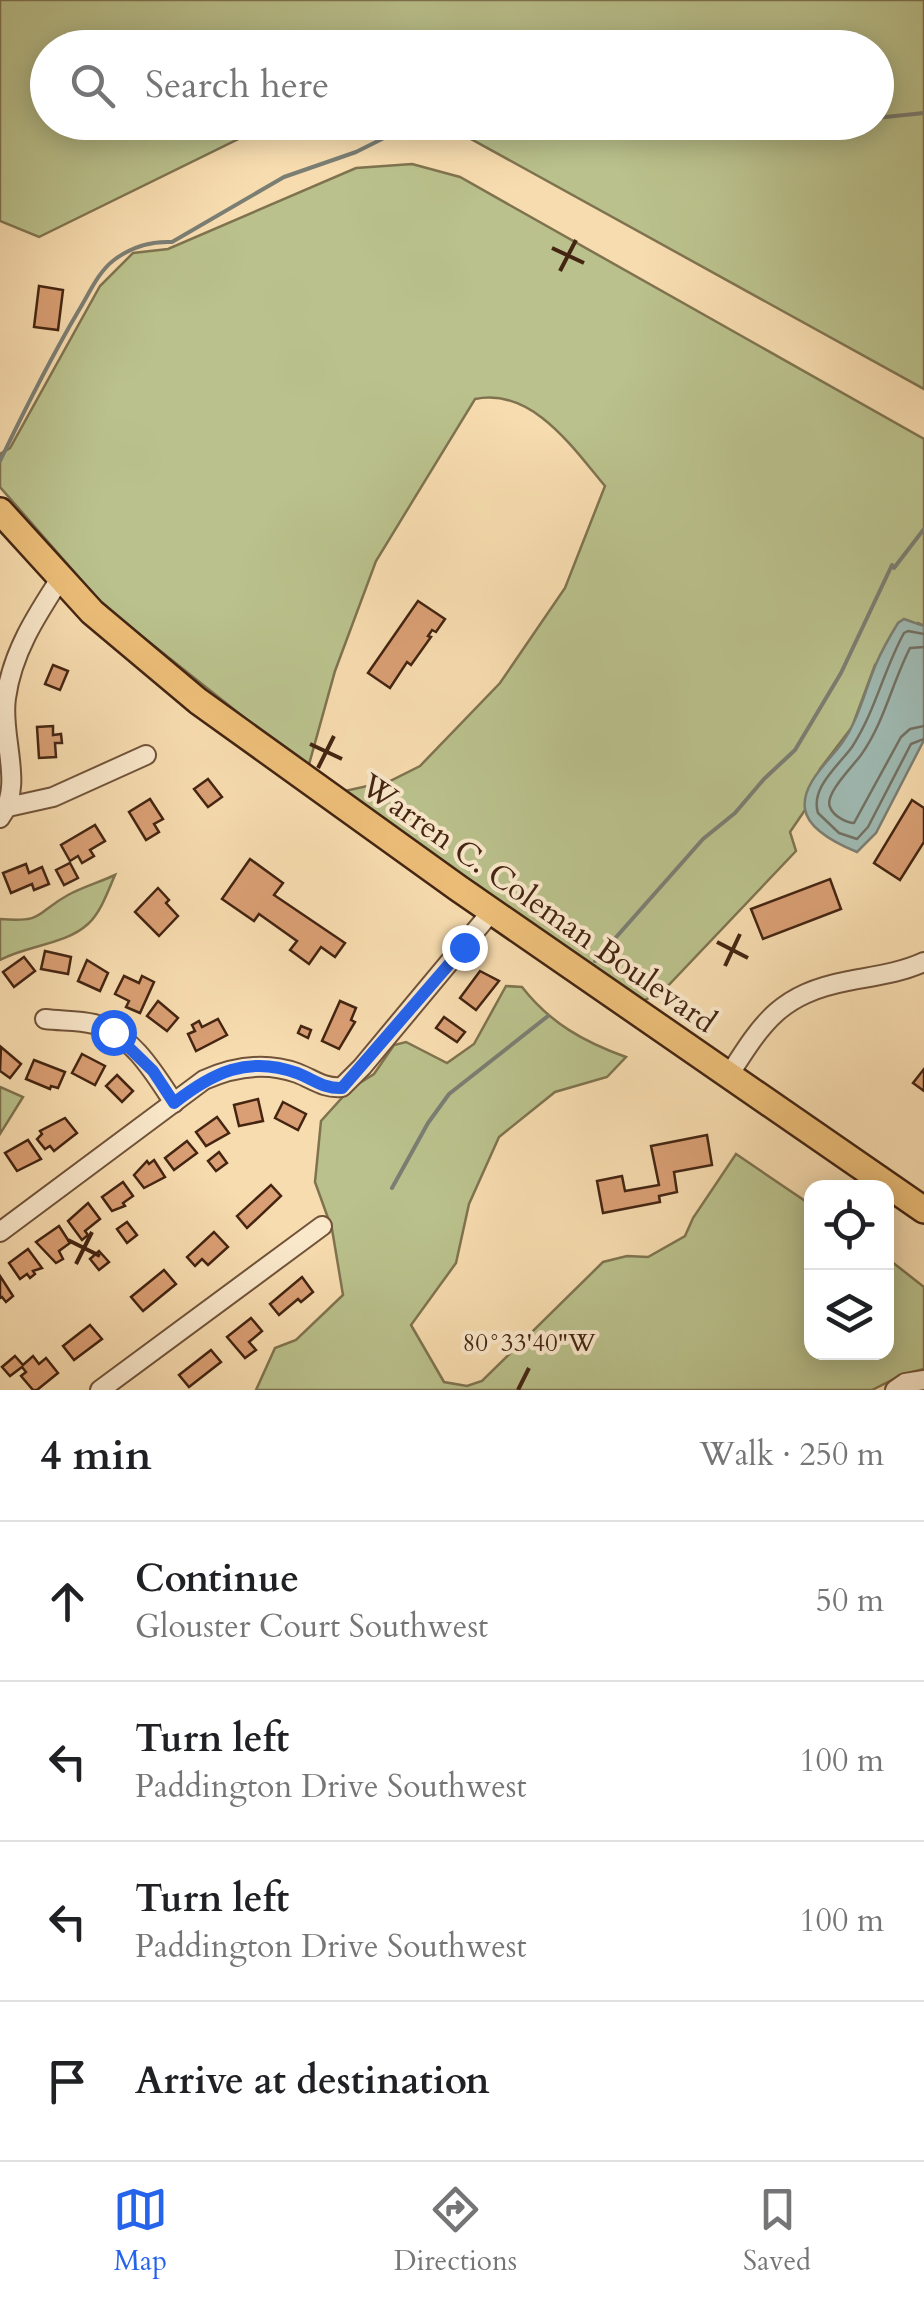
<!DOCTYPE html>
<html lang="en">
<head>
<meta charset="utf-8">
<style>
  body { margin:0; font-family:Cardo,serif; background:#f2f2f2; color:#202124 }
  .controls { position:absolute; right:30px; bottom:30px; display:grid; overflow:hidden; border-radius:20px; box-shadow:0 5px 25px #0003 }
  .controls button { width:90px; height:90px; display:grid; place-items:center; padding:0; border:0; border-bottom:2px solid #e0e0e0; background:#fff; color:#202124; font:50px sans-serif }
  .stop { position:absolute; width:30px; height:30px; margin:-22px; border:8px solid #2563eb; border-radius:50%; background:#fff }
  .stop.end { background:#2563eb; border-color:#fff; box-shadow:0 2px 10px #0008 }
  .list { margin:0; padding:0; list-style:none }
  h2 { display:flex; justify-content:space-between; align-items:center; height:130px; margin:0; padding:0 40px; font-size:42px }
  h2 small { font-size:32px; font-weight:400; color:#757577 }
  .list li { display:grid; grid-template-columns:65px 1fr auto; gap:30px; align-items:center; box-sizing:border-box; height:160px; padding:0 40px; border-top:2px solid #e0e0e0 }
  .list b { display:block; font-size:38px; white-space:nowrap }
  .list p { margin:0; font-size:32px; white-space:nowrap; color:#757577 }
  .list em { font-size:32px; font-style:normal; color:#757577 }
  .icon { flex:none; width:55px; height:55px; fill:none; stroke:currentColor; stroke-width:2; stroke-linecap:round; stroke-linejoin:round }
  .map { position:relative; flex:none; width:924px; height:1390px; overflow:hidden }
  .search { position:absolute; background:#fff; box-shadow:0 5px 25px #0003; left:30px; right:30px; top:30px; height:110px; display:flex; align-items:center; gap:25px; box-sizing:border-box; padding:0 35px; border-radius:55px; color:#757577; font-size:38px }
  .sheet { height:770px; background:#fff }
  nav { display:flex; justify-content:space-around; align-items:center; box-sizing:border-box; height:140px; border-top:2px solid #e0e0e0; background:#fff; font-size:28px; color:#757577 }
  nav a { display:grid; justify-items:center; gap:5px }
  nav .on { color:#2563eb }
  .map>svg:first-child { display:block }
  .green { fill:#bac18c; stroke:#7f734f; stroke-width:2.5 }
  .water { fill:#9fbab3; stroke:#7b7e73; stroke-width:2.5 }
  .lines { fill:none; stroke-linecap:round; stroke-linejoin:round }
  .shore { stroke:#727062; stroke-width:2.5 }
  .stream { stroke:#7b7e73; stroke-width:4 }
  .building { fill:#da9f74; stroke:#442512; stroke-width:2.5 }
  .minor-casing { stroke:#715339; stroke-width:22 }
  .highway-casing { stroke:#442512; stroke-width:30 }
  .minor { stroke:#fae8cb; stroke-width:18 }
  .highway { stroke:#ecbe78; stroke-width:25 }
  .route { stroke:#2563eb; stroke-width:12 }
  .ticks { fill:none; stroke:#442512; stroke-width:4 }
  .labels { text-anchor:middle; stroke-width:8; stroke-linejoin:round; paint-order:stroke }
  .street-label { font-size:32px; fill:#442512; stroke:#fae8cb }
  .ticks-label { font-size:25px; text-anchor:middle; fill:#442512; stroke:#fae8cb; stroke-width:8; stroke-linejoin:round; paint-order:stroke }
</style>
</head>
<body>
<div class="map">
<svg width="924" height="1390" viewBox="0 0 924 1390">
  <rect width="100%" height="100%" fill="#f7dcaf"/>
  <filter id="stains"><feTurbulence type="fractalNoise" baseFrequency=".002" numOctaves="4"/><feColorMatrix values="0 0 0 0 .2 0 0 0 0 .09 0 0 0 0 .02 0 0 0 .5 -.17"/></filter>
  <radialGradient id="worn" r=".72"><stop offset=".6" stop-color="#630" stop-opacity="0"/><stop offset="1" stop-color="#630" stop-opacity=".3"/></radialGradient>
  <g class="green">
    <polygon points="0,0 924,0 924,389 442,123 876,122 876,48 48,48 48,122 271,123 39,237 0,221"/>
    <path d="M 412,164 L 460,177 L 924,439 L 924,626 L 918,623 L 875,665 L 852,727 L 820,769 L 807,797 L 805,810 L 790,832 L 796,851 L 664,990 L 643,1001 L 340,792 L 390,781 L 420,766 L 500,683 L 565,588 L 605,486 C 573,448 532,387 475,399 L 376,561 L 335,671 L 308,768 L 105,607 L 0,487 L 0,454 L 10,448 L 100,286 L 133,253 L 168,249 L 356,168 Z"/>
    <path d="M 115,875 C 108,891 101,912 88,924 C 65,945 27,945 0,960 L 0,919 C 45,923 35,913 68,895 C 83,887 100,882 115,875 Z"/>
    <path d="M 506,986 L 522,987 C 550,1023 584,1042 626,1057 L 607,1077 L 555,1092 L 499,1137 L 469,1204 L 456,1263 L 411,1325 L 444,1382 L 467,1386 L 482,1381 L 603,1262 L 627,1256 L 648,1257 L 685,1236 L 693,1218 L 736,1154 L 811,1205 L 812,1352 L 886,1352 L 887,1258 L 924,1287 L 924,1369 L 904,1374 L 872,1390 L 256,1390 L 275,1348 L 296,1340 L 343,1295 L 332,1229 L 315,1182 L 321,1121 L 350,1089 L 374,1074 L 394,1045 L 406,1042 L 447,1063 L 474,1044 Z"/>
    <polygon points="0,1087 23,1097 0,1134"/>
  </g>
  <path class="water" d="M 904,619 L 924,626 L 924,740 L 876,833 L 857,852 C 840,845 808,830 805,809 C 801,784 830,760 842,743 C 859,719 865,690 876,664 C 882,650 890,636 898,623 Z"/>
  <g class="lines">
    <g class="shore">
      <path d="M 924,634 L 908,631 L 904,633 C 884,669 875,712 852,747 C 839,765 810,788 818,813 L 839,833 L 857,839 L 868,827 L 911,744 L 924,739"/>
      <path d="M 924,647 L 910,648 C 892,683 884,723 861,755 C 854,765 824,794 830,807 C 833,816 847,823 854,823 L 901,737 L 910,729 L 924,726"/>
    </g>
    <g class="stream">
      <polyline points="876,118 924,113"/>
      <path d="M 621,122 C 663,131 706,130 748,122"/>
      <polyline points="751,122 829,122"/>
      <path d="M 0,461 C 25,409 50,359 79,310 C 89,294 98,272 114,260 C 131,247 151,241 172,242 L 284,177 L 356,152 L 388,136 L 432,133 L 466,122"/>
      <polyline points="595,961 703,839 735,813 764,779 795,750 841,673 892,565 894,568 924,529"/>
      <polyline points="392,1188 428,1123 449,1094 548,1016"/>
    </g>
  </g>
  <g class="building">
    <polygon points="39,286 63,290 58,330 34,327"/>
    <polygon points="418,601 445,619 436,632 432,630 428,636 431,637 411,665 407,662 390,688 368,673"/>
    <polygon points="53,665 68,671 60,690 45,684"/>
    <polygon points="53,726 53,735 61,734 62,743 55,743 56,757 39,758 37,727"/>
    <polygon points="208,779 222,797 208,807 194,789"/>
    <polygon points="150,799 163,819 154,824 159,832 146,840 129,812"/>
    <polygon points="912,800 924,808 924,842 900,880 874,863"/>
    <polygon points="95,825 105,841 90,850 94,856 82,863 78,856 70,861 61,845"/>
    <polygon points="250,859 283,883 274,895 345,943 335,957 321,947 309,964 290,950 297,941 259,914 254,921 222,899"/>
    <polygon points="70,863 78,878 64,885 56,870"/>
    <polygon points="26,864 29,873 42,867 49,884 34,890 32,884 11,893 3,873"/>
    <polygon points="830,879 841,909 763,939 751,909"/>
    <polygon points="158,888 169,900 166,903 178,916 159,936 135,912"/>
    <polygon points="45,951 71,957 68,974 41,969"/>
    <polygon points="24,957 35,971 14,987 3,972"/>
    <polygon points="87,960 108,973 100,991 78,981"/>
    <polygon points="480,971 499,981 476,1010 460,998"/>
    <polygon points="124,976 139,983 142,976 154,982 140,1013 126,1007 129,1001 115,994"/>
    <polygon points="158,1001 178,1018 167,1031 147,1016"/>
    <polygon points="340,1001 356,1008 351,1020 355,1022 339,1049 322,1041"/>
    <polygon points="444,1017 465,1032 457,1042 436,1028"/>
    <polygon points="218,1019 227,1035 196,1051 188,1034 195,1031 192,1025 199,1021 202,1027"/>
    <polygon points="301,1026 311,1030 308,1038 298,1033"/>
    <polygon points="1,1047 21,1064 10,1078 0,1071"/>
    <polygon points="82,1054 105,1066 95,1085 72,1073"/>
    <polygon points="34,1060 65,1072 58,1088 51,1086 50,1089 26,1079"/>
    <polygon points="924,1069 924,1091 913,1083"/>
    <polygon points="117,1075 133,1091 122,1102 106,1086"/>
    <polygon points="258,1099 263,1121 239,1126 234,1105"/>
    <polygon points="283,1102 306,1114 298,1130 275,1118"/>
    <polygon points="217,1117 229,1133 206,1146 196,1132"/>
    <polygon points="65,1118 77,1133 54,1151 50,1146 45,1149 37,1139 42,1134 40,1131"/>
    <polygon points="707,1135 712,1165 674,1172 677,1192 659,1196 660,1202 603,1213 597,1181 622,1176 625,1191 659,1185 651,1146"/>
    <polygon points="28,1140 41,1159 17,1171 5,1153"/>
    <polygon points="187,1141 197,1153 174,1170 165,1158"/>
    <polygon points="219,1152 227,1163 216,1171 208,1161"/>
    <polygon points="154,1160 165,1177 144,1188 134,1175 147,1161 149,1164"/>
    <polygon points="123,1182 133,1196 123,1203 125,1206 112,1211 102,1197"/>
    <polygon points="271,1185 281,1196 247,1228 237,1216"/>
    <polygon points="88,1203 100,1219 85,1231 88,1235 82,1240 68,1221"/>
    <polygon points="127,1222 137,1235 127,1243 117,1229"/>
    <polygon points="59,1226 70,1243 59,1251 63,1259 56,1263 36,1242"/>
    <polygon points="214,1232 228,1247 208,1265 202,1259 195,1266 187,1257"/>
    <polygon points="28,1249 42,1268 33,1271 35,1274 30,1278 27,1274 20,1279 9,1263"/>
    <polygon points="99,1251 109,1262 99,1270 90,1259"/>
    <polygon points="164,1270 176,1284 143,1311 131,1297"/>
    <polygon points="0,1276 13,1296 6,1302 2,1297 0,1298"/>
    <polygon points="302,1277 313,1292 301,1302 298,1299 279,1315 270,1304"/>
    <polygon points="251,1318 262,1331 249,1342 256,1350 245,1358 227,1337"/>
    <polygon points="90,1325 102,1339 74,1360 63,1346"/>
    <polygon points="211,1350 221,1362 189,1387 179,1375"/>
    <polygon points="15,1356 23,1365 33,1356 39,1364 46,1358 58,1373 37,1390 33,1390 21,1376 26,1372 22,1367 10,1376 2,1367"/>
  </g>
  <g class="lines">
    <defs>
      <g id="minor">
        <polyline points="8,807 53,797 146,755"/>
        <path d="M 0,818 C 25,786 0,736 6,698 C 12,653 36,616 60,579"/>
        <path d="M 45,1019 C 61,1021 79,1020 94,1024 C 131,1033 155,1074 174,1103"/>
        <path d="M 729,1075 C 764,1020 781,994 848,981 C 874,976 900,973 924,962"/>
        <path d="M 0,1232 L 204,1080 C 233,1067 266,1062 297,1073 C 313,1079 324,1089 342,1087 L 362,1067 L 492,911"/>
        <polyline points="100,1390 322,1226"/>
        <polyline points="895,1390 905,1383 924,1380"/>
      </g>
      <polyline id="highway" points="0,511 92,612 198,701 458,888 924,1210"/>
    </defs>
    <use href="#minor" class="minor-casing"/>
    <use href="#highway" class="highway-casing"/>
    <use href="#minor" class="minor"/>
    <use href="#highway" class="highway"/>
  </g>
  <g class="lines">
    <path class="route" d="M 113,1032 L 153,1071 L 174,1103 C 212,1073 248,1055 297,1073 C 313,1079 324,1089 342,1088 L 464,947"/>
  </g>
  <path class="ticks" d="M 552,248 L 584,263M 560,271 L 576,240M 310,744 L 342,759M 318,768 L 334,736M 717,942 L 748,958M 725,966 L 740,934M 68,1240 L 100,1256M 76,1264 L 92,1232M 518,1390 L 529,1368"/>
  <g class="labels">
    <g class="street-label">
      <text transform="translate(539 903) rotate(35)" y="11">Warren C. Coleman Boulevard</text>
    </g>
  </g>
  <g class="ticks-label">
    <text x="529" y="1351">80°33'40"W</text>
  </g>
  <rect width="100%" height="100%" filter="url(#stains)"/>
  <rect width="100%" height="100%" fill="url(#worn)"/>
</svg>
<div class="controls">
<button><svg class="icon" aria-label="locate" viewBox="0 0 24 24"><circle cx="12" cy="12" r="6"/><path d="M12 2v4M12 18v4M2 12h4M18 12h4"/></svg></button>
<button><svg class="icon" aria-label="layers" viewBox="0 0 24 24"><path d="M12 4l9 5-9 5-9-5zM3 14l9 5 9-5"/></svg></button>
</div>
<div class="stop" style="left:113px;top:1032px"></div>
<div class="stop end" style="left:464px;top:947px"></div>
<div class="search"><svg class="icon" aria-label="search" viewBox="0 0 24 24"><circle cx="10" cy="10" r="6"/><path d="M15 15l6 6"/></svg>Search here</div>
</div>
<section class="sheet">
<h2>4 min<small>Walk · 250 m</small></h2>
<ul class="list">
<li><svg class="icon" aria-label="ahead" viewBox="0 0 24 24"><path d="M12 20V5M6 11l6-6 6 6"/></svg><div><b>Continue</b><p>Glouster Court Southwest</p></div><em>50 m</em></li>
<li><svg class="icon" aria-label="left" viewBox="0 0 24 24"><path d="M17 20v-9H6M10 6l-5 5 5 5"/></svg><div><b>Turn left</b><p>Paddington Drive Southwest</p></div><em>100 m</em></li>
<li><svg class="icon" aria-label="left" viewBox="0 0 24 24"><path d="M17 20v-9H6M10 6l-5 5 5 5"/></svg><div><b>Turn left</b><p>Paddington Drive Southwest</p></div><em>100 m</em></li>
<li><svg class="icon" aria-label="arrive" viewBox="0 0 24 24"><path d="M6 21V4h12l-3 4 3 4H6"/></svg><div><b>Arrive at destination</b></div></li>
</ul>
</section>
<nav>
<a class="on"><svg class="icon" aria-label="map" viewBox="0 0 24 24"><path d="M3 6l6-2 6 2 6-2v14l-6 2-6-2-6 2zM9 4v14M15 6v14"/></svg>Map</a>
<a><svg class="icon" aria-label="directions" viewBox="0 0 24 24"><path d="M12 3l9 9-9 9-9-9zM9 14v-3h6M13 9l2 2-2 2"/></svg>Directions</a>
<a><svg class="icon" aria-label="saved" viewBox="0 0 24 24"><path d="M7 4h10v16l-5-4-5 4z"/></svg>Saved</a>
</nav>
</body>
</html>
